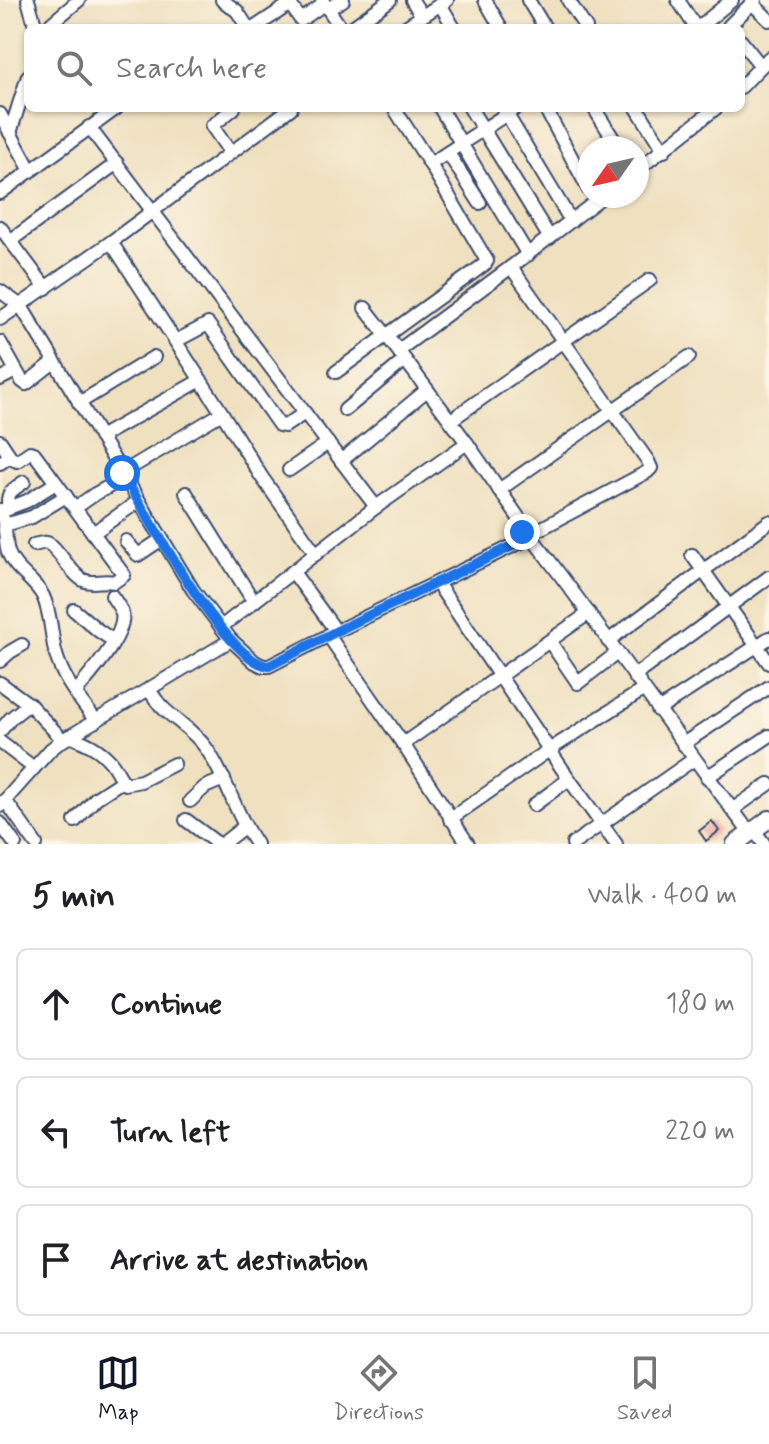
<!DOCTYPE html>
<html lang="en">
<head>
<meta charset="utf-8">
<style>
  body { margin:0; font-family:Mynerve,sans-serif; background:#f6f6f6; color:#202124 }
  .compass { position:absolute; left:577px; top:136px; width:72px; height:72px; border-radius:50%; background:#fff; box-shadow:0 2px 6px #0004; rotate:236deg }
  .stop { position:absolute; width:24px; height:24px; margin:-18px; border:6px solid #1a73e8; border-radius:50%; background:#fff }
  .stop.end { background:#1a73e8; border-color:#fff; box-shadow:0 2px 8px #0008 }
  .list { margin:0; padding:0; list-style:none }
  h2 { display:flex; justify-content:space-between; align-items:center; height:104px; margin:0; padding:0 32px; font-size:34px }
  h2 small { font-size:26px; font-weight:400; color:#757577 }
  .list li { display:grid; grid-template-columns:52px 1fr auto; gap:24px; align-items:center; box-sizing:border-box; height:112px; margin:0 16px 16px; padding:0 16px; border:2px solid #e0e0e0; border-radius:12px }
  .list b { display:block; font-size:30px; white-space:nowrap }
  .list em { font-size:26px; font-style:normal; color:#757577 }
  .icon { flex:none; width:44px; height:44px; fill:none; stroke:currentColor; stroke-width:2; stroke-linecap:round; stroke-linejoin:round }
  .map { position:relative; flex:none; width:769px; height:844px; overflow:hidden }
  .search { position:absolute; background:#fff; box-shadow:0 2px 6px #0004; left:24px; right:24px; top:24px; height:88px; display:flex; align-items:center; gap:20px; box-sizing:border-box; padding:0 28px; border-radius:12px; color:#757577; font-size:30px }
  .sheet { height:488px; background:#fff }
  nav { display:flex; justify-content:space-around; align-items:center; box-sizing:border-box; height:112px; border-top:2px solid #e0e0e0; background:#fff; font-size:22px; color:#757577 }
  nav a { display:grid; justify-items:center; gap:4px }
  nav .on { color:#111827 }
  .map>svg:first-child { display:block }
  .building { fill:#f0a29d }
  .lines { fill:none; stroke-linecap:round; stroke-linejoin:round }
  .minor-casing { stroke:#3b4a6d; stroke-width:16 }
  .major-casing { stroke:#3b4a6d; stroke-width:20 }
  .minor { stroke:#fff; stroke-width:12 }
  .major { stroke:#fff; stroke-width:16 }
  .route { stroke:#1a73e8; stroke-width:10 }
</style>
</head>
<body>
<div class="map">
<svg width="769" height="844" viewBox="0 0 769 844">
  <rect width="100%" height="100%" fill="#fcf5e5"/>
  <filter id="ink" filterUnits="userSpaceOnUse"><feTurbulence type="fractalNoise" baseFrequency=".0125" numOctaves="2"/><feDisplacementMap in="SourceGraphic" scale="16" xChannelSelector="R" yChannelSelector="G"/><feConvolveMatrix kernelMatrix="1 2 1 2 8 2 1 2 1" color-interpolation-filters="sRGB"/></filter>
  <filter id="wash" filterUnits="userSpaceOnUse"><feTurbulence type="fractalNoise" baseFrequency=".006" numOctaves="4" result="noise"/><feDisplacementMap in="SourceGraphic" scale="32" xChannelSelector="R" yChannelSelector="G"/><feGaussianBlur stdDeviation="1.8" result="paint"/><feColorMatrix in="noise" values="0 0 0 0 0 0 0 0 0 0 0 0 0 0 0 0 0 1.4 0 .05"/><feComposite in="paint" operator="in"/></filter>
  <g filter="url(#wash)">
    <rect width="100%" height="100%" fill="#efe0bf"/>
    <g id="blocks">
      <polygon class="building" points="712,821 719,831 706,841 699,831"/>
    </g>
  </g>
  <g filter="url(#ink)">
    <use href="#blocks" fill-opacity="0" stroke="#3b4a6d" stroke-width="2"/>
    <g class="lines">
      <defs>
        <g id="minor">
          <polyline points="28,0 36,28"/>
          <polyline points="222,0 237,11 248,28"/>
          <polyline points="287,0 301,20 324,4"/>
          <polyline points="322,0 341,28"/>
          <polyline points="412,0 422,16"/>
          <polyline points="485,0 501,28"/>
          <polyline points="528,0 545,28"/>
          <polyline points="568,0 586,28"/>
          <polyline points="678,0 696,28"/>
          <polyline points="752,3 769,20"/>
          <polyline points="440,4 454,28"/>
          <polyline points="328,9 343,0"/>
          <polyline points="729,26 755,0"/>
          <polyline points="46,28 79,0"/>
          <polyline points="254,28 290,4"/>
          <polyline points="351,28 390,0"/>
          <polyline points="404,28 447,0"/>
          <polyline points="698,28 732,0"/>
          <polyline points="741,41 761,66"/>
          <polyline points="741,87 769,58"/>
          <polyline points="440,108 528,255"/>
          <polyline points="470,108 550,238"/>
          <polyline points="503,108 571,221"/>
          <polyline points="545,108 589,190"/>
          <polyline points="594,108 619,148"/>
          <polyline points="637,108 664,151"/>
          <polyline points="0,114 31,171"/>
          <polyline points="89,127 376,507"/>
          <polyline points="10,133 28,76"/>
          <polyline points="230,152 212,126 234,108"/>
          <polyline points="448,153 480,203"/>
          <polyline points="430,164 516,108"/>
          <polyline points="637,170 716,108"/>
          <polyline points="0,193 117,108"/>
          <polyline points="0,227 46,288"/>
          <polyline points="10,241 117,163"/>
          <polyline points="111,242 222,413 261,476 316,554"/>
          <polyline points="511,267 648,461 651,468 647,472 540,529"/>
          <polyline points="0,291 21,306 193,590 231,640 255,662 263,666 269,666 343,628 525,540"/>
          <polyline points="365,308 400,353"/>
          <polyline points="0,319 111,242 291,108"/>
          <polyline points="176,341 208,324 279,425 285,426 305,413"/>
          <polyline points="0,342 22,381 26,384 54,362"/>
          <polyline points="336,372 485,264 487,261 430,164 394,108"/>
          <polyline points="0,379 16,371"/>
          <polyline points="79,403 154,357"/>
          <polyline points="345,410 405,360"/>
          <polyline points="451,420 650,280"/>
          <polyline points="100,437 201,380"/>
          <polyline points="0,441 10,456"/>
          <polyline points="341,461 427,390"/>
          <path d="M 0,463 L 9,457 L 17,461 L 30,452 L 34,453 L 124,575 L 114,582 C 102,579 93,585 83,580 C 70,573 57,546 47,543 C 44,542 38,544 34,545"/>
          <polyline points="289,470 328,443"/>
          <polyline points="122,473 222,413"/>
          <polyline points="499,490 689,357"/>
          <polyline points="186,493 254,602"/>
          <polyline points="75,508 95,494 125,478"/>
          <path d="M 9,509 C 5,493 12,490 24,482"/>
          <path d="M 0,510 C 7,523 4,538 8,552 C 14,570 34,579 43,596 C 51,613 51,633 55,651 C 62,679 79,698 96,721"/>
          <polyline points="1,511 27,501 56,483"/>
          <polyline points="5,525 32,517 66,496"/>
          <polyline points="525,527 467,443 400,353 403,347 511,267 603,196"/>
          <polyline points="93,533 139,501"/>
          <polyline points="126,541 138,555 162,539"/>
          <path d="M 536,543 C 609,638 677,737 750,833"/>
          <polyline points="692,555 769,663"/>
          <polyline points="293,572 336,631"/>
          <polyline points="437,583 569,779 616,844"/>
          <polyline points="74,610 99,631 114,641"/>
          <polyline points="221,627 376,507 467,443"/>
          <polyline points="328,635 403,744 468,844"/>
          <polyline points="608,641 769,522"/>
          <polyline points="550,642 578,683 617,653"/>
          <polyline points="0,661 10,652 22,645"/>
          <polyline points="634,676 769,577"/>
          <polyline points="0,683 29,704 63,740"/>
          <path d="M 149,689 C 153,696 158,703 164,709 C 178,722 195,732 206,748 C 227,778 235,814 256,844"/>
          <path d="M 75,693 C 88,677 127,635 122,613 C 120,607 115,601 112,596"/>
          <polyline points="658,710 769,638"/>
          <polyline points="0,731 11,718 29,704"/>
          <path d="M 69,736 C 85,742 99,748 110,761 C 116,768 119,777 125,784 L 141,781 L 174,764"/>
          <polyline points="0,742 34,768"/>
          <polyline points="403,744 589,613"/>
          <polyline points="683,744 769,687"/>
          <polyline points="707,777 769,736"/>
          <polyline points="5,800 36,844"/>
          <polyline points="190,801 205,787 224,779"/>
          <polyline points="534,805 569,779"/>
          <polyline points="0,806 51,749 60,742 231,640"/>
          <polyline points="732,810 769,784"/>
          <polyline points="450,819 549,750 643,690"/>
          <polyline points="186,820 218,844"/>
          <polyline points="75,821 96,798 122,781"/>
          <polyline points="0,823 15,844"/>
          <polyline points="754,830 764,844"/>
          <polyline points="222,844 245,826"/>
          <polyline points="573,844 694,759"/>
        </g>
        <polyline id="major" points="735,844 769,819"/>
      </defs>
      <use href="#minor" class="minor-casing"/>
      <use href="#major" class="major-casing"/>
      <use href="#minor" class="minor"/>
      <use href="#major" class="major"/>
    </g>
  </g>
  <g class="lines" filter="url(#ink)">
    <path class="route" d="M 122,473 C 145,511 227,664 269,666 L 343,628 L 525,540 L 522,532"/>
  </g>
</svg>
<svg class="compass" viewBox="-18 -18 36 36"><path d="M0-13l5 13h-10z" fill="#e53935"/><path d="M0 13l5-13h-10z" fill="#757577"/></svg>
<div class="stop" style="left:122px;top:473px"></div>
<div class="stop end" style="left:522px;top:532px"></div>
<div class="search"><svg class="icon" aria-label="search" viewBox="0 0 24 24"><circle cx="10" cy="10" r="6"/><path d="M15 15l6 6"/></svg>Search here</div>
</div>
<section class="sheet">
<h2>5 min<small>Walk · 400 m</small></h2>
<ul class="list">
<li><svg class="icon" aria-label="ahead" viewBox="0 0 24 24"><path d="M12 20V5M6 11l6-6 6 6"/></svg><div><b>Continue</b></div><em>180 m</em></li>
<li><svg class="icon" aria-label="left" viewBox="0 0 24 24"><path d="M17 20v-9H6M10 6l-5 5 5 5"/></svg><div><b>Turn left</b></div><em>220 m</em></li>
<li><svg class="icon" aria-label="arrive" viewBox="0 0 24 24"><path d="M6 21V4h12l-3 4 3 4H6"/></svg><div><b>Arrive at destination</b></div></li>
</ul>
</section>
<nav>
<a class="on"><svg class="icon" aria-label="map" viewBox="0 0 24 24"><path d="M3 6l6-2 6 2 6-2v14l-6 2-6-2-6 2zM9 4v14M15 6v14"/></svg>Map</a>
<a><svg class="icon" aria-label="directions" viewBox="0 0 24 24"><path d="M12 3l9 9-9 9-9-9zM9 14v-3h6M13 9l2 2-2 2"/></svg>Directions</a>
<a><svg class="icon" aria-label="saved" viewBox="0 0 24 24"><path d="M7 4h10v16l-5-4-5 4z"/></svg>Saved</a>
</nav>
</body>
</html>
